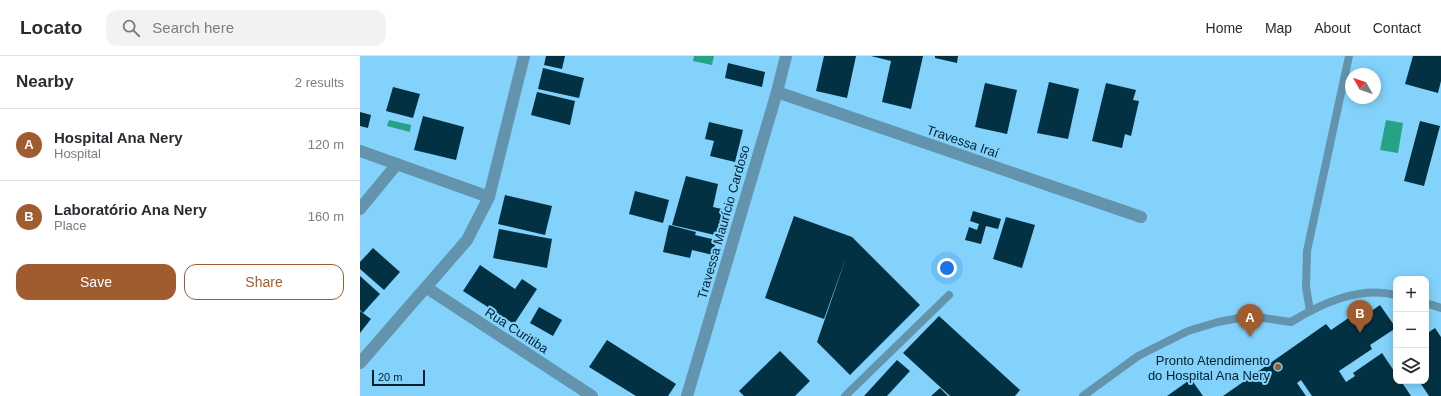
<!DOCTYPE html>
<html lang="en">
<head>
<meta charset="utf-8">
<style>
  body { margin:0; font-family:Helvetica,sans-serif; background:#f2f2f3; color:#2b2b33 }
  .controls { position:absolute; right:12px; bottom:12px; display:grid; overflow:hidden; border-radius:8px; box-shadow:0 2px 10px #0003 }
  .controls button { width:36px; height:36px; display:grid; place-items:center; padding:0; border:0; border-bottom:1px solid #e1e1e2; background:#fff; color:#2b2b33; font:20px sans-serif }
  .compass { position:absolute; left:985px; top:12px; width:36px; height:36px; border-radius:50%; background:#fff; box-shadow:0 2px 10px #0003; rotate:310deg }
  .scale { position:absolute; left:12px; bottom:10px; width:53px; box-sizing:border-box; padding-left:4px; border:2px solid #001f2f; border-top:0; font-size:11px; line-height:14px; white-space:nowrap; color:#001f2f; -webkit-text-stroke:3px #83d2fb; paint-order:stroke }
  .you { position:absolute; left:587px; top:212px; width:14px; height:14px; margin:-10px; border:3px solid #fff; border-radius:50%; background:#1a73e8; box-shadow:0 0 0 6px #1a73e833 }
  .badge { display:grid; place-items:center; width:26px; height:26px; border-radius:50%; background:#a05c2e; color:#fff; font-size:13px; font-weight:700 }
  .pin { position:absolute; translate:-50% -33px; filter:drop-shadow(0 1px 2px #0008) }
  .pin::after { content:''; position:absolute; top:21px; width:14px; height:12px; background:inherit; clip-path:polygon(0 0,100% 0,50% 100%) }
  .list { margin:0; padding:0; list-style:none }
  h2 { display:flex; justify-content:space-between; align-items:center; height:52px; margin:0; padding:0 16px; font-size:17px }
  h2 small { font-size:13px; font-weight:400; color:#7c7c81 }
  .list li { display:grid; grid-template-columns:26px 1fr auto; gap:12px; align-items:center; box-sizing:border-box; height:72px; padding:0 16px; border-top:1px solid #e1e1e2 }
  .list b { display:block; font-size:15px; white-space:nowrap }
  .list p { margin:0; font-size:13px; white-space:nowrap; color:#7c7c81 }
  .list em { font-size:13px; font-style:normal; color:#7c7c81 }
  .actions { display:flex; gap:8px; padding:12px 16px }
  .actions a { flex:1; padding:9px 0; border:1px solid #a05c2e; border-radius:12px; text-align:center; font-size:14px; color:#a05c2e }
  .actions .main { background:#a05c2e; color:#fff }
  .icon { flex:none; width:22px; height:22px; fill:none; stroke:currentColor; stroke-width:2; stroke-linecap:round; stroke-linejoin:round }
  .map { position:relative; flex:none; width:1081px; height:340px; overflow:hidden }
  header { display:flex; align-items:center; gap:24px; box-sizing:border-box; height:56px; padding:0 20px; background:#fff; border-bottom:1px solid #e1e1e2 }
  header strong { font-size:19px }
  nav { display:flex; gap:22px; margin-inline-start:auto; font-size:14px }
  .search { width:280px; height:36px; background:#f2f2f3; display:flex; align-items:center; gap:10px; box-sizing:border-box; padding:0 14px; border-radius:12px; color:#7c7c81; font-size:15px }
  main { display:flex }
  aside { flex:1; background:#fff }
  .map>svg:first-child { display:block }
  .water { fill:#24a385 }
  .building { fill:#033144 }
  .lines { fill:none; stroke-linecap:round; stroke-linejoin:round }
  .lane { stroke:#6393ad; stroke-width:8 }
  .street { stroke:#6393ad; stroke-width:12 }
  .poi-dot { fill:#a05c2e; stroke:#83d2fb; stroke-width:1.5 }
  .labels { text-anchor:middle; stroke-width:4; stroke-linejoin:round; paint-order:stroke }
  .street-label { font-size:13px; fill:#001f2f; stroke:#83d2fb }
  .poi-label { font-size:13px; fill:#001f2f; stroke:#83d2fb; text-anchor:end }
</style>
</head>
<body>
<header>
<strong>Locato</strong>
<div class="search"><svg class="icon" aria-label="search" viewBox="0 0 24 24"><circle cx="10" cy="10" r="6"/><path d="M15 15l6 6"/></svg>Search here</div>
<nav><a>Home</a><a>Map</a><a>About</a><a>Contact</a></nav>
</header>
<main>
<aside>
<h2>Nearby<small>2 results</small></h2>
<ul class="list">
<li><span class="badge">A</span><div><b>Hospital Ana Nery</b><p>Hospital</p></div><em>120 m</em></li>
<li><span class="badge">B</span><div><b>Laboratório Ana Nery</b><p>Place</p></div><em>160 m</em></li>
</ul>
<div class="actions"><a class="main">Save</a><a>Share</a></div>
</aside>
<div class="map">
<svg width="1081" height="340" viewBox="0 0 1081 340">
  <rect width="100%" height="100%" fill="#83d2fb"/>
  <g class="water">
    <polygon points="334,0 354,0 352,9 333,5"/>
    <polygon points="29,64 51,69 50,76 27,70"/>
    <polygon points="1026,64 1043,67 1038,97 1020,94"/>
  </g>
  <g class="building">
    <polygon points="186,0 205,0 202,13 184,9"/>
    <polygon points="464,0 496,0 487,42 456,35"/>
    <polygon points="511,0 563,0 551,53 522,46 531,5"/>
    <polygon points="575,0 598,0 597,7 575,2"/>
    <polygon points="1053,0 1081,0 1081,25 1078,37 1045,28"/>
    <polygon points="368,7 405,16 402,31 365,22"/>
    <polygon points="183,12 224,22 219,42 178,33"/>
    <polygon points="689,26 719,33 708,83 677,77"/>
    <polygon points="625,27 657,34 647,78 615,71"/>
    <polygon points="746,27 776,34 773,44 779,45 771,80 765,78 762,92 732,85"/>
    <polygon points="33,31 60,38 53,62 26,55"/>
    <polygon points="177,36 215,45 210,69 171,59"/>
    <polygon points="0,56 11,59 8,72 0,70"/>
    <polygon points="63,60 104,71 96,104 54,94"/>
    <polygon points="1060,65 1080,70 1064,130 1044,125"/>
    <polygon points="349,66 383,74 375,106 350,100 354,85 345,83"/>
    <polygon points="326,120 358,128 353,151 366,154 359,180 312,169"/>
    <polygon points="275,135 309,144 303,167 269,158"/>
    <polygon points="145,139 192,150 185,179 138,168"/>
    <polygon points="613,155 641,163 638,173 626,170 621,188 605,184 609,171 617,174 619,168 610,165"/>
    <polygon points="434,160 492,181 560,249 490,319 457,286 487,199 464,263 405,242"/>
    <polygon points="646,161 675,169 662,212 633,203"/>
    <polygon points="309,169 336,176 335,179 356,184 353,199 332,194 330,202 303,196"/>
    <polygon points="139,173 192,183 187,212 133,202"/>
    <polygon points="13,192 40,216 24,234 0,213 0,206"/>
    <polygon points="120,209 155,233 162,223 177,233 154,268 103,235"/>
    <polygon points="0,220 20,238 3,257 0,254"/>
    <polygon points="1020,249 1036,272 1010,289 1012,293 979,315 986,326 995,320 993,317 1022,297 1036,318 1036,325 1041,325 1051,340 952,340 941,324 937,327 946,340 863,340 966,268 971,274 990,261 994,267"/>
    <polygon points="179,251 202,264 193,280 170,267"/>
    <polygon points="0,255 11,263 0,277"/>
    <polygon points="579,260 660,334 655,340 590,340 543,297"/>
    <polygon points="1075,272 1081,281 1081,340 1069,340 1059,325 1066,325 1066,278"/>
    <polygon points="247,284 316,328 308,340 276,340 229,311"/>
    <polygon points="420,295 450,325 435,340 384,340 379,335"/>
    <polygon points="537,304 550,315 527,340 504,340"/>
    <polygon points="831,323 843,340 807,340"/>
    <polygon points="580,332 588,340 571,340"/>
  </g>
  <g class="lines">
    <g class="lane">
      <polyline points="1066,247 1081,252"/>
      <polyline points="950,255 946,231 947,195 989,0"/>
      <polyline points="485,340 589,239"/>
      <path d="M 723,340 L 778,300 L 828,275 L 858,266 L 890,260 L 931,266 C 962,247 999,230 1036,239"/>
    </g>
    <g class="street">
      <polyline points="417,36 781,161"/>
      <polyline points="0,95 129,141"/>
      <polyline points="0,153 37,108"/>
      <polyline points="67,232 232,340"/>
      <polyline points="0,307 107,184 129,141 164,0"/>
      <polyline points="327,340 417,36 426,0"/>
    </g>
  </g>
  <circle class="poi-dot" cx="918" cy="311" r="4"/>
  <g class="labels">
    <g class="street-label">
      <text transform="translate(603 85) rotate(19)" y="5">Travessa Iraí</text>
      <text transform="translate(363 166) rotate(-74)" y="5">Travessa Maurício Cardoso</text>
      <text transform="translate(157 274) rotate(33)" y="5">Rua Curitiba</text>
    </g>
    <g class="poi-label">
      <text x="910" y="309">Pronto Atendimento<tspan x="910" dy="15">do Hospital Ana Nery</tspan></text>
    </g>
  </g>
</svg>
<div class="controls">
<button>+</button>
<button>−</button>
<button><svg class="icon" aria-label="layers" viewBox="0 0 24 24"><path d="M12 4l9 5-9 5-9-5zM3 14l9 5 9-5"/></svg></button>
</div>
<svg class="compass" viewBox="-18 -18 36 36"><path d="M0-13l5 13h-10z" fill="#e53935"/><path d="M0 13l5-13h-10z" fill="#7c7c81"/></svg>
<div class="scale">20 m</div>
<div class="you"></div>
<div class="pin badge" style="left:890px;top:281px">A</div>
<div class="pin badge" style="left:1000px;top:277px">B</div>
</div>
</main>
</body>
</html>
